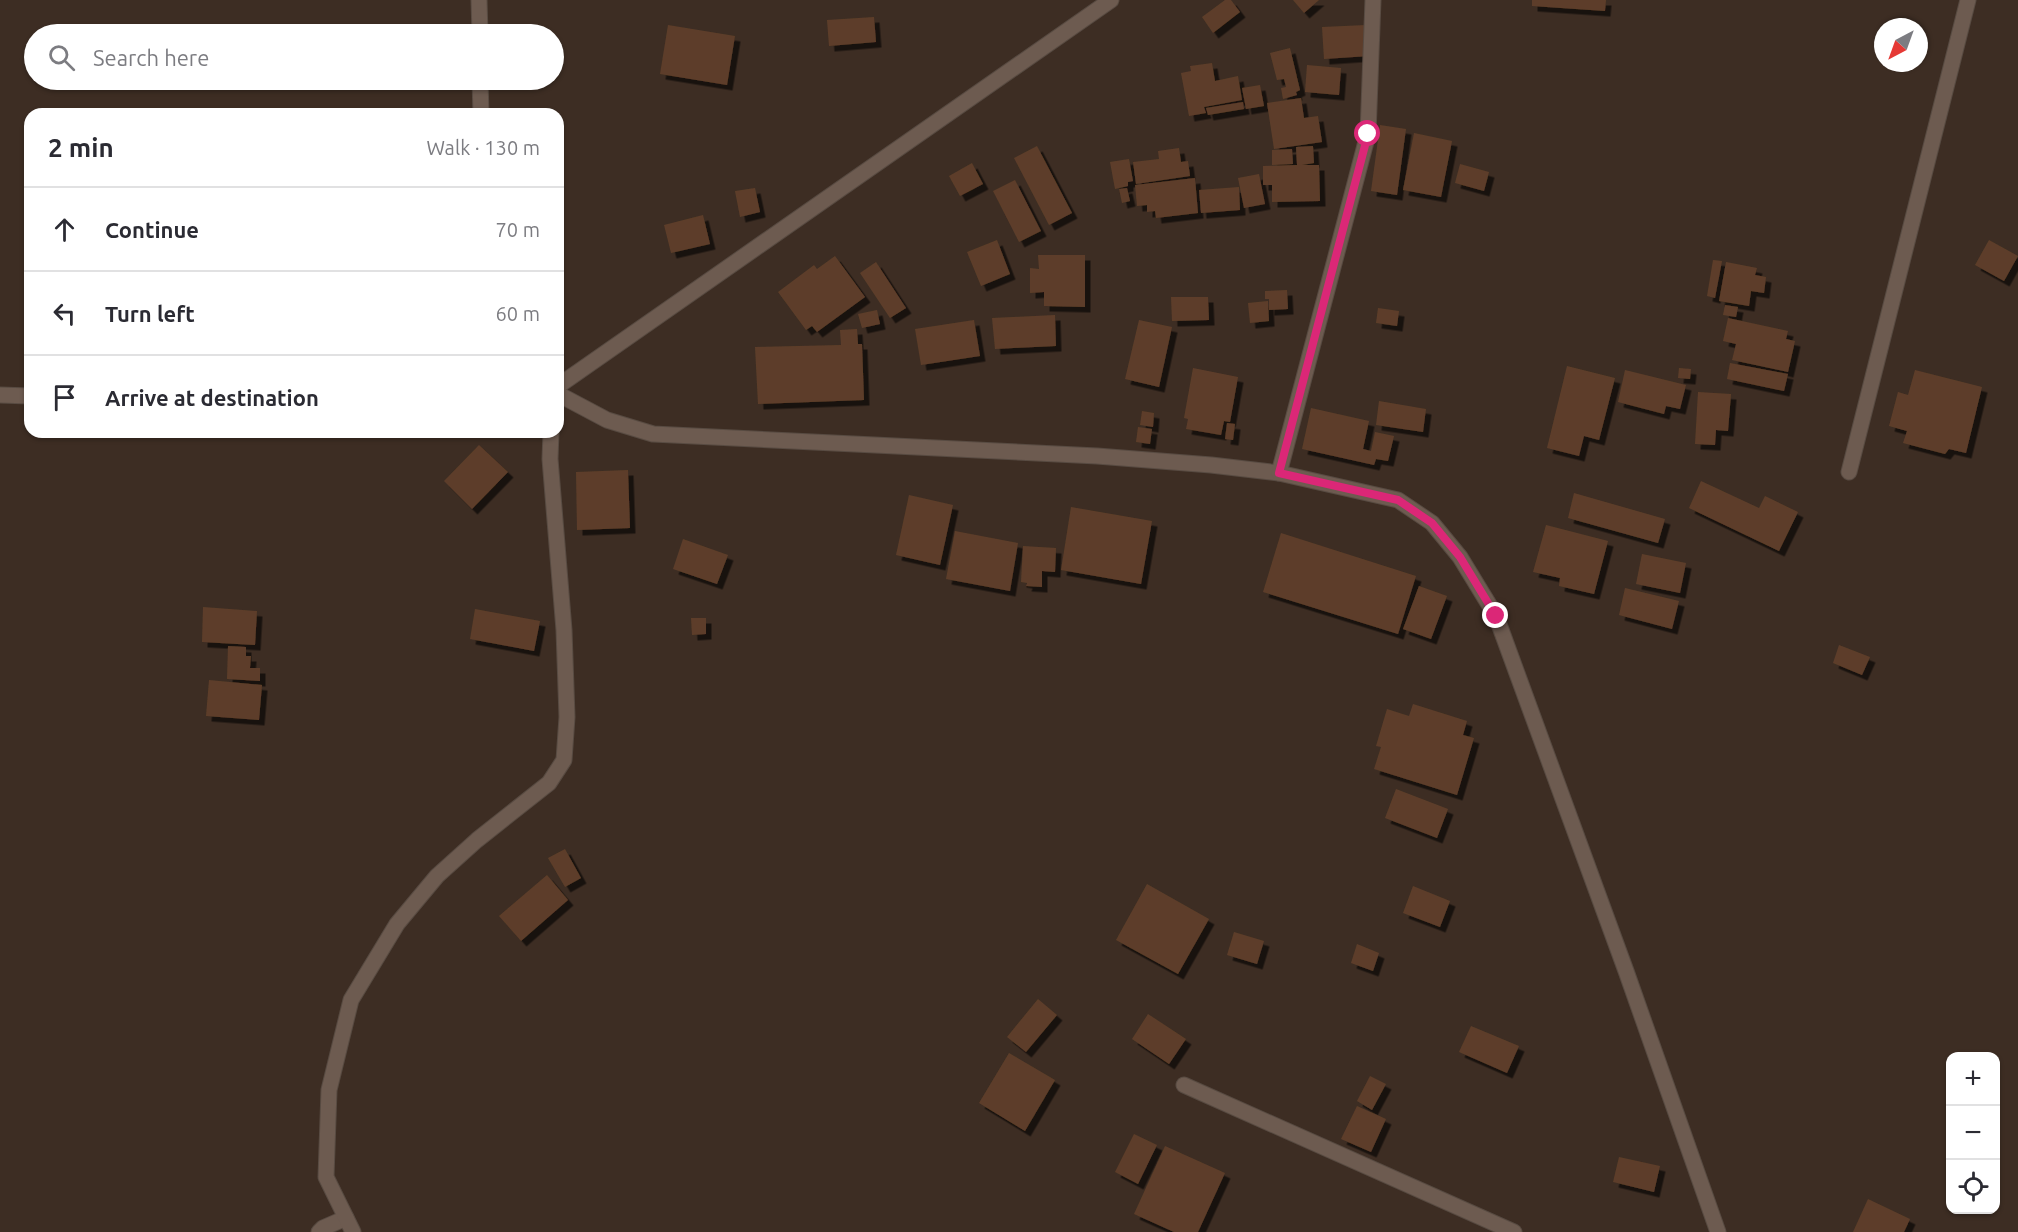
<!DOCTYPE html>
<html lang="en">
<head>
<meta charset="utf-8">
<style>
  body { margin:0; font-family:Ubuntu,sans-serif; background:#f2f2f3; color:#2b2b33 }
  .controls { position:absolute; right:18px; bottom:18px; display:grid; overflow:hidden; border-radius:12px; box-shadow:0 2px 4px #0004 }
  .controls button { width:54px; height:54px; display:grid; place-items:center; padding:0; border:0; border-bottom:2px solid #e1e1e2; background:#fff; color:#2b2b33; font:30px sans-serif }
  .compass { position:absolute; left:1874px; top:18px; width:54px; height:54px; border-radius:50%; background:#fff; box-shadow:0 2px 4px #0004; rotate:221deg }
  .stop { position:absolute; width:18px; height:18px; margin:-14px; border:4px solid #db2777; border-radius:50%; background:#fff }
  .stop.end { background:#db2777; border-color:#fff; box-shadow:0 2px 6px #0008 }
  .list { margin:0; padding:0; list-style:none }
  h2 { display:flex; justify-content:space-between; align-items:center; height:78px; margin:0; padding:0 24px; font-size:26px }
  h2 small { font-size:20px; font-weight:400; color:#7c7c81 }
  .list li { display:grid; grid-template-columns:39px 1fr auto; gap:18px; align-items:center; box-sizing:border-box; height:84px; padding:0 24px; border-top:2px solid #e1e1e2 }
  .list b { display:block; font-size:22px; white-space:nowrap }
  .list em { font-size:20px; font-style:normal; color:#7c7c81 }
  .icon { flex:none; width:33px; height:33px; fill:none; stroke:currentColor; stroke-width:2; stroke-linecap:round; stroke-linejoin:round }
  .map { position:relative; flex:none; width:2018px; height:1232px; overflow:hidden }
  .search { position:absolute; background:#fff; box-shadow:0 2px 4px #0004; left:24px; top:24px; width:540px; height:66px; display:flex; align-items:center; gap:15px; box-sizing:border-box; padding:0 21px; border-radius:33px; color:#7c7c81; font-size:22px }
  .panel { position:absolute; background:#fff; box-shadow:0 2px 4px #0004; left:24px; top:108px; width:540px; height:330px; border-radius:18px }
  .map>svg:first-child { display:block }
  .building { fill:#5d3e29; filter:url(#shadow) }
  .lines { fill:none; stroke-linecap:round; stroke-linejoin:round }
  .minor-casing { stroke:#584b42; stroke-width:17 }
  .minor { stroke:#6d5b50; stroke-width:15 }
  .route { stroke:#db2777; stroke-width:8 }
</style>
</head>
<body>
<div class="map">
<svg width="2018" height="1232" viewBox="0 0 2018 1232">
  <defs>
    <filter id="shadow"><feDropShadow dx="5.5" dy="5.5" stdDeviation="0" flood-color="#0009"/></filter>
  </defs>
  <rect width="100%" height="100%" fill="#3d2d23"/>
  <g class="building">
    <polygon points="1225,0 1231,0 1240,12 1213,33 1202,17"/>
    <polygon points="1293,0 1319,0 1304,13"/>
    <polygon points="1532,0 1606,0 1605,11 1532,6"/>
    <polygon points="874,17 876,42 829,46 827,20"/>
    <polygon points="668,25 735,36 727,85 660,74"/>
    <polygon points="1366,25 1369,56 1324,59 1322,27"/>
    <polygon points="1290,48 1300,90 1296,92 1297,95 1283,99 1281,88 1286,87 1284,79 1277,80 1270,53"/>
    <polygon points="1212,63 1215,81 1238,76 1242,100 1204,107 1206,113 1189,116 1181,73 1191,71 1190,66"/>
    <polygon points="1307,65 1341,68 1339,95 1305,92"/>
    <polygon points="1260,85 1264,106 1246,109 1242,88"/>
    <polygon points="1301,98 1304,118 1318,116 1322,142 1274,149 1267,103"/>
    <polygon points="1243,102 1244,109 1208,115 1206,108"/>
    <polygon points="1380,125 1406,129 1397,195 1371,191"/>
    <polygon points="1414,133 1452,141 1441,197 1403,190"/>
    <polygon points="1037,146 1072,213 1049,225 1014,158"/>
    <polygon points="1313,146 1314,163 1302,165 1319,165 1320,201 1272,202 1272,185 1263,185 1263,166 1297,165 1296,147"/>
    <polygon points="1179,148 1181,162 1188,161 1190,176 1136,184 1133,162 1159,159 1158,151"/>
    <polygon points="1292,149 1293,164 1272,165 1272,150"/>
    <polygon points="1129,159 1133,181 1128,182 1128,186 1115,189 1110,162"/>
    <polygon points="972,163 983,184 960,196 949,176"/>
    <polygon points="1460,164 1489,172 1484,191 1455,183"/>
    <polygon points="1259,174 1265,204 1244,208 1238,178"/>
    <polygon points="1195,178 1198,213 1156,218 1155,211 1147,212 1147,205 1137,206 1135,185"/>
    <polygon points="1015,180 1041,231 1019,242 993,191"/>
    <polygon points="1239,187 1240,210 1201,213 1199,190"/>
    <polygon points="755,188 760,212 740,217 735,191"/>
    <polygon points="1127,188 1130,201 1122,203 1119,189"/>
    <polygon points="703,215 710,244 671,253 664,225"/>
    <polygon points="997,240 1010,274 981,286 967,252"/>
    <polygon points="1989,240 2018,256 2004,281 1975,265"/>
    <polygon points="1038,255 1085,255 1085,307 1044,306 1044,292 1030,293 1030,268 1039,269"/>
    <polygon points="835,256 865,297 817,332 812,326 806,330 778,292 814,265 817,269"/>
    <polygon points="1713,260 1722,261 1715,298 1707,296"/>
    <polygon points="876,262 906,308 890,318 860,273"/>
    <polygon points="1726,262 1757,268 1755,275 1766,277 1764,293 1751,291 1749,306 1719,301"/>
    <polygon points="1287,290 1288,309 1269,310 1269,299 1265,299 1265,291"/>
    <polygon points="1171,297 1208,297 1209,320 1172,321"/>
    <polygon points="1268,301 1269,321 1250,323 1248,303"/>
    <polygon points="1725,305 1738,307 1736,317 1723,315"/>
    <polygon points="1378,308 1399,311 1397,326 1376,323"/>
    <polygon points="877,310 880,324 862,328 858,314"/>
    <polygon points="1055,315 1056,346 995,349 992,318"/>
    <polygon points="1728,318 1788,331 1786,339 1795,341 1788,372 1732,360 1736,344 1723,341"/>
    <polygon points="974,320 980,356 921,365 915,329"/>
    <polygon points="1139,320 1172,327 1159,387 1125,379"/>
    <polygon points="857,329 858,344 862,344 864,400 758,404 755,347 841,345 840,330"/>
    <polygon points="1730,363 1788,374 1784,391 1727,379"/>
    <polygon points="1567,366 1615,378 1599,440 1584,436 1579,456 1547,448"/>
    <polygon points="1193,368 1238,377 1230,422 1224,421 1221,435 1186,429 1188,419 1184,418"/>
    <polygon points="1679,368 1691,369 1690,379 1678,378"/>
    <polygon points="1625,370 1686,385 1680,409 1666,406 1664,414 1618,402"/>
    <polygon points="1915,370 1982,387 1966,453 1949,449 1945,454 1903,443 1907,431 1889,426 1898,392 1908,395"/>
    <polygon points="1698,392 1731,394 1728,431 1716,430 1715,445 1695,444"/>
    <polygon points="1379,401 1426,409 1423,432 1376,425"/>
    <polygon points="1311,408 1369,421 1363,449 1371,451 1375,432 1394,436 1388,461 1376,459 1374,465 1302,449"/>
    <polygon points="1142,411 1154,413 1153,427 1140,425"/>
    <polygon points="1227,423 1235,424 1233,440 1225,439"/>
    <polygon points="1138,427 1152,429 1150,444 1136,442"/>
    <polygon points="479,445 508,472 472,509 444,481"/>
    <polygon points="628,470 630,528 577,530 576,472"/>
    <polygon points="1701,481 1759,508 1765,496 1798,512 1779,551 1689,508"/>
    <polygon points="1574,493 1665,519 1658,543 1568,518"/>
    <polygon points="909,495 953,505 940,565 896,555"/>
    <polygon points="1071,507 1152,521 1141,584 1061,570"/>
    <polygon points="1546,525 1608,541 1594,594 1559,586 1560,578 1533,572"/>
    <polygon points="955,531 1018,543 1010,591 946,579"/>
    <polygon points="1281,533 1416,576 1398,634 1263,592"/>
    <polygon points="683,539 728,555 717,584 673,569"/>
    <polygon points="1023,546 1056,548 1055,572 1042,571 1042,587 1026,586 1027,583 1021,582"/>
    <polygon points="1642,554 1686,563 1680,593 1636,584"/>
    <polygon points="1419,586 1447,596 1431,639 1403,629"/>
    <polygon points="1625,588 1679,601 1672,629 1619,615"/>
    <polygon points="203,607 257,611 255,645 202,642"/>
    <polygon points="475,609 540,621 534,651 470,639"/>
    <polygon points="691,618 706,618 706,634 692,635"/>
    <polygon points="1839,645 1870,657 1862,675 1833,663"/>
    <polygon points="228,646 246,647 246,656 251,656 250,668 260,668 260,681 227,679"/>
    <polygon points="209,680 262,685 259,720 206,716"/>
    <polygon points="1413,704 1467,721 1463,735 1474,738 1457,795 1374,769 1381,747 1376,746 1387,709 1409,716"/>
    <polygon points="1396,789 1448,809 1437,838 1385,818"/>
    <polygon points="565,849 581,878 565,887 548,858"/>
    <polygon points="547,875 568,900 521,941 499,916"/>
    <polygon points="1147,884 1209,919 1178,974 1116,940"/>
    <polygon points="1413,886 1450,901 1440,927 1403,913"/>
    <polygon points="1234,932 1264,941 1257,964 1227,955"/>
    <polygon points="1357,944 1379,953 1373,971 1351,963"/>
    <polygon points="1038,999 1057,1015 1026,1052 1007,1037"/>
    <polygon points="1148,1014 1186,1039 1169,1064 1132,1039"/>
    <polygon points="1471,1026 1519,1046 1507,1073 1459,1052"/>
    <polygon points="1009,1053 1055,1080 1025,1131 979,1103"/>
    <polygon points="1370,1076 1386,1084 1372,1110 1357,1101"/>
    <polygon points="1357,1106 1386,1119 1371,1152 1341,1139"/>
    <polygon points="1134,1134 1157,1145 1138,1184 1115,1172"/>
    <polygon points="1165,1146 1225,1173 1198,1232 1174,1232 1134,1214"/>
    <polygon points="1619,1157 1660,1166 1654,1192 1613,1182"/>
    <polygon points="1868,1199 1910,1219 1904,1232 1853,1232"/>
  </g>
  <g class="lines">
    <defs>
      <g id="minor">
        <polyline points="479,0 480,34"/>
        <polyline points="480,80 481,114"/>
        <polyline points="558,386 1111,0"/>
        <polyline points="558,394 607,420 653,434 1097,456 1211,465 1279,473 1398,500 1432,523 1460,557 1496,616 1626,971 1718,1232"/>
        <polyline points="0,395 30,396"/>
        <polyline points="1849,472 1968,0"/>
        <polyline points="1279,473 1368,134 1373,0"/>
        <polyline points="1184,1085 1514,1232"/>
        <polyline points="319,1232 323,1228 346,1218"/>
        <polyline points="353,1232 326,1177 329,1090 351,1000 397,924 437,876 477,840 549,783 564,760 567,717 564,630 550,459 551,432"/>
      </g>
    </defs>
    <use href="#minor" class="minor-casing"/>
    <use href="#minor" class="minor"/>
  </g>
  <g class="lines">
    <polyline class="route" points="1368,134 1279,473 1398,500 1432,523 1460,557 1496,616"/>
  </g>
</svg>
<div class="controls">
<button>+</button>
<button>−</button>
<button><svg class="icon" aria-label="locate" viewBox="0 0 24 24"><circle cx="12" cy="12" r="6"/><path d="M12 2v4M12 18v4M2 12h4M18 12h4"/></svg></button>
</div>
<svg class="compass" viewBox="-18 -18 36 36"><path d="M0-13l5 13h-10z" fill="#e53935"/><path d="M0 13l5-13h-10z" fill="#7c7c81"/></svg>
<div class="stop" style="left:1368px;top:134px"></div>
<div class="stop end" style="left:1496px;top:616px"></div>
<div class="search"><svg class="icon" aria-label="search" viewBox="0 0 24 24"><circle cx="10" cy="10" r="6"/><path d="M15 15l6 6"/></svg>Search here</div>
<section class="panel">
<h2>2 min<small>Walk · 130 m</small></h2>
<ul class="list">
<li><svg class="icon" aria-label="ahead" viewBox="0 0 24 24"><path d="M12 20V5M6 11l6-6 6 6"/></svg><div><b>Continue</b></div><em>70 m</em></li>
<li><svg class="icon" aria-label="left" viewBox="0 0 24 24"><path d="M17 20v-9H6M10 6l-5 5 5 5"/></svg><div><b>Turn left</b></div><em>60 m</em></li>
<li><svg class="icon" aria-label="arrive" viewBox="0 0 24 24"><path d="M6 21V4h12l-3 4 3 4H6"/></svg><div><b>Arrive at destination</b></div></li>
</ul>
</section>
</div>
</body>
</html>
